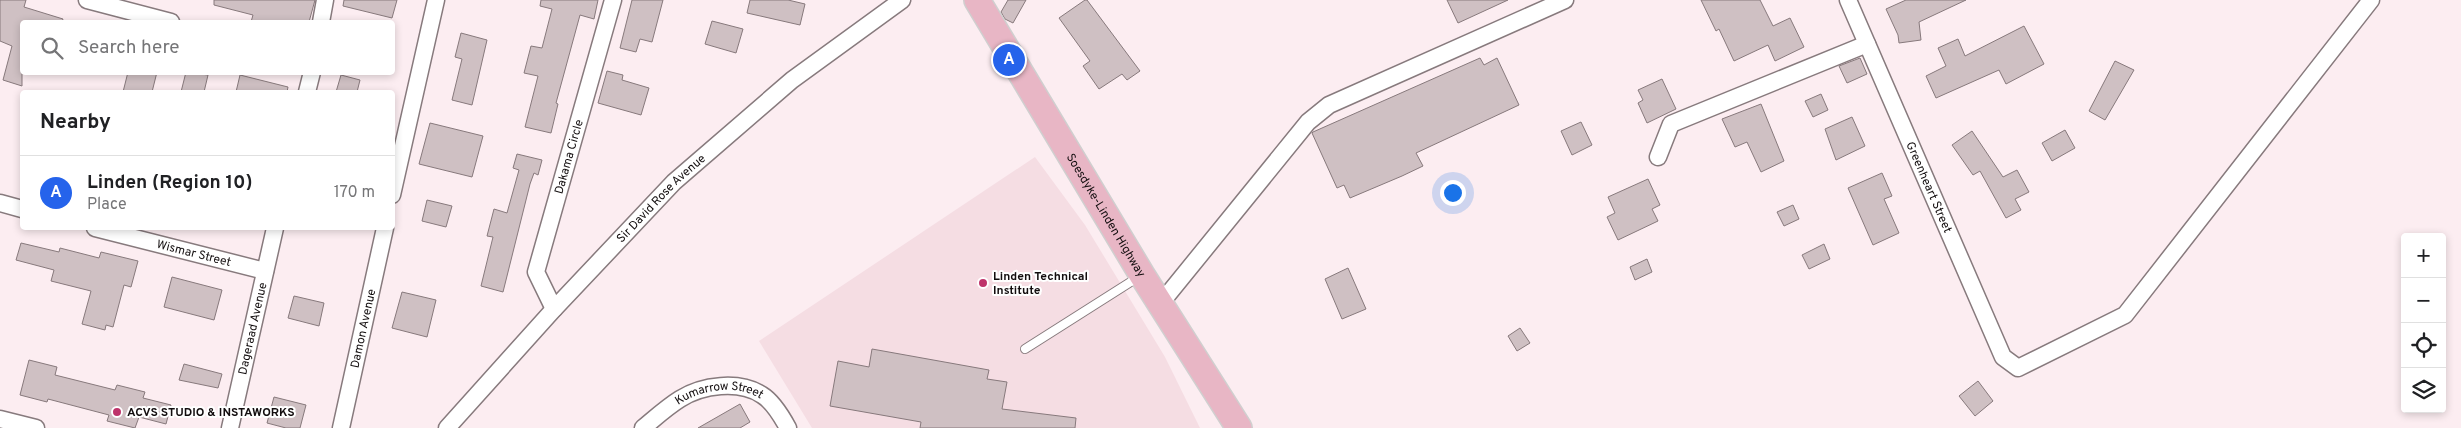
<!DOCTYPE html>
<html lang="en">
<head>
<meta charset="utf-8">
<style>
  body { margin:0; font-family:Overpass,sans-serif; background:#f6f6f6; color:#202124 }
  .controls { position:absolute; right:15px; bottom:15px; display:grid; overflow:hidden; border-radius:5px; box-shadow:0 2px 8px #0003 }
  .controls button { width:45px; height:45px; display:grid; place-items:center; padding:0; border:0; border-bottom:1px solid #e0e0e0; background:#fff; color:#202124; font:25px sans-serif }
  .you { position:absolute; left:1452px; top:192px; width:18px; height:18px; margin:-12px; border:4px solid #fff; border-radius:50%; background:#1a73e8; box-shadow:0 0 0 8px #1a73e833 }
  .badge { display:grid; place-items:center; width:32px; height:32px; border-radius:50%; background:#2563eb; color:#fff; font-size:16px; font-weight:700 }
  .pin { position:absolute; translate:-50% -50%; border:2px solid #fff; box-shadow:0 1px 5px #0006 }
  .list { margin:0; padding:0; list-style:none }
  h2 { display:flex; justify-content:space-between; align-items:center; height:65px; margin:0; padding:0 20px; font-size:21px }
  h2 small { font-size:16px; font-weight:400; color:#757577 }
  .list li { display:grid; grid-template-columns:32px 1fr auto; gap:15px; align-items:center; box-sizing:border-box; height:75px; padding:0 20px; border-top:1px solid #e0e0e0 }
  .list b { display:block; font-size:19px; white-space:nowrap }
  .list p { margin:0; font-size:16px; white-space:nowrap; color:#757577 }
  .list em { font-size:16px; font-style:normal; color:#757577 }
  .icon { flex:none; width:28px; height:28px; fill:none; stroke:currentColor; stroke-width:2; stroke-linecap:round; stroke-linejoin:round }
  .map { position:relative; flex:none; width:2461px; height:428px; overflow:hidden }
  .search { position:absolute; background:#fff; box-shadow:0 2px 8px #0003; left:20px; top:20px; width:375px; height:55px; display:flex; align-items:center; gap:12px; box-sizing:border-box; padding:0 18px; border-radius:5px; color:#757577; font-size:19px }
  .panel { position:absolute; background:#fff; box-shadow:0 2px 8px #0003; left:20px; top:90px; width:375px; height:140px; border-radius:5px }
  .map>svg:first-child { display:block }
  .built { fill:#f5dde3 }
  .building { fill:#cfc0c3; stroke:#87797c }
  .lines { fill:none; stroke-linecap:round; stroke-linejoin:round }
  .service-casing { stroke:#877a7d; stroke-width:10 }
  .minor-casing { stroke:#877a7d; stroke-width:19 }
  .primary-casing { stroke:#d0cfcf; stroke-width:28 }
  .service { stroke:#fff; stroke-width:8 }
  .minor { stroke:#fff; stroke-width:16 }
  .primary { stroke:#e8b6c5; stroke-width:25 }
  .poi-dot { fill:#be336a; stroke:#fff; stroke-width:2 }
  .labels { text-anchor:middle; stroke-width:4; stroke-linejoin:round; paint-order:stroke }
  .street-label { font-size:12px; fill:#120d0e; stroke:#fff }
  .poi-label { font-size:12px; font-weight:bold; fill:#120d0e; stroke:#fff; text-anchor:start }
</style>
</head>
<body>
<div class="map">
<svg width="2461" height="428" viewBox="0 0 2461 428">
  <rect width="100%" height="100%" fill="#fcedf1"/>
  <polygon class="built" points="1035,157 1085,225 1165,357 1200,428 812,428 759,341"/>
  <g class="building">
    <polygon points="0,0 26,0 24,7 63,19 62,22 22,22 22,86 3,80 12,46 0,41"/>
    <polygon points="214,0 315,0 309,22 251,22 253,15 214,5"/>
    <polygon points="344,0 397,0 392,18 343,6"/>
    <polygon points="541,0 598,0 594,19 580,15 556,103 558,104 551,133 525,127 538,76 524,73 531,46 542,48 552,9 540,6"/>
    <polygon points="632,0 663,0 652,42 640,39 636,52 620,48"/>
    <polygon points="750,0 788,0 805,4 800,25 747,13"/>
    <polygon points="1008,0 1026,0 1013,23 1005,19 1001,12"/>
    <polygon points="1085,0 1087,0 1140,71 1127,80 1122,74 1099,89 1083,66 1090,61 1059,18"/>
    <polygon points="1447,0 1508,0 1458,23"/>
    <polygon points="1701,0 1760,0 1773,26 1790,18 1804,47 1775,61 1768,45 1734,61 1719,29 1716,31"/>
    <polygon points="1906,0 1966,0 1919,22 1921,40 1899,43 1898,35 1886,9"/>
    <polygon points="712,21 743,29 736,53 705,44"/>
    <polygon points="2024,26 2044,64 2006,84 1999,70 1936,98 1926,76 1946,66 1938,48 1958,39 1965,56"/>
    <polygon points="461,33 487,40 472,105 452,100 462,59 455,57"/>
    <polygon points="1480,58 1484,65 1497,58 1519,105 1416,153 1423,166 1402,176 1350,198 1344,185 1337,188 1312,133 1313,132"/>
    <polygon points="1860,58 1867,74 1847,83 1839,66"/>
    <polygon points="2115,61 2134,70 2105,120 2089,111"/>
    <polygon points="607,71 623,75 622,80 649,88 641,115 598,103"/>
    <polygon points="128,72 157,72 152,92 123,92"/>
    <polygon points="186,72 208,75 204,92 181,92"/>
    <polygon points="240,75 288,87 287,92 236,92"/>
    <polygon points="341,75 360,80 357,92 336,92"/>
    <polygon points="1662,79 1676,109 1647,123 1638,103 1643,100 1638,90"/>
    <polygon points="1821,94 1828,110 1813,117 1805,101"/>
    <polygon points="1761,104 1784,161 1761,172 1747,142 1735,147 1722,119"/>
    <polygon points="1852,117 1865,146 1836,160 1825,129"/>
    <polygon points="1581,122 1592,145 1572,155 1561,131"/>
    <polygon points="430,123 483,136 472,177 419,164"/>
    <polygon points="2065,130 2075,148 2052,161 2042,143"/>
    <polygon points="1972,131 2003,177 2017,170 2029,192 2015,199 2021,210 2006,218 1980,171 1973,175 1952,145"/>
    <polygon points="517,154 542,160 538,175 534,173 530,184 503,292 481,286 493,237 487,236 494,209 507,213 519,170 513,168"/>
    <polygon points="1882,173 1892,196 1884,199 1899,233 1873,245 1848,188"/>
    <polygon points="1648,179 1660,205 1652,209 1658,221 1618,240 1607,217 1615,213 1608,197"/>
    <polygon points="427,200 452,206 446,227 422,221"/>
    <polygon points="1793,205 1799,219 1784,226 1777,212"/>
    <polygon points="21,243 59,252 60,248 99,258 101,252 138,261 131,287 124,285 113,327 106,325 105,330 82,324 91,291 51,281 54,270 16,260"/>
    <polygon points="1824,244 1830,259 1809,269 1802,255"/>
    <polygon points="1647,259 1652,272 1635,280 1630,267"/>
    <polygon points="1348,268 1366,309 1342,319 1325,279"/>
    <polygon points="172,277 222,290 214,320 164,307"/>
    <polygon points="402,292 436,300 427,337 392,328"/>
    <polygon points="294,296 324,303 319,326 288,318"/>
    <polygon points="1520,328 1530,343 1517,351 1508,336"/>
    <polygon points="872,349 989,370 987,379 1007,382 1002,409 1076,418 1075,428 920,428 921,422 830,406 838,361 869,367"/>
    <polygon points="29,360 57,367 55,375 115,390 117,385 145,392 143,398 171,405 166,424 139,417 135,428 107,421 109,415 48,399 47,402 20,395"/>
    <polygon points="184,364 222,374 218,388 179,380"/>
    <polygon points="1978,381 1993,401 1975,416 1959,396"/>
    <polygon points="274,397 306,405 300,428 286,428 267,423"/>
    <polygon points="740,404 750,422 740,428 698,428"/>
  </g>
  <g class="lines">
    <defs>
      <polyline id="service" points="1025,349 1140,276"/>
      <g id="minor">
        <polyline points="87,0 171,22"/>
        <path id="s1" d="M 1848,0 L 2003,357 L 2018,368 L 2125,315 L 2371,0"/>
        <polyline points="321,22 325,0"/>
        <polyline points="307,92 312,72"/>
        <polyline points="1658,157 1671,124 1867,44"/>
        <polyline points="392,195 436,0"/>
        <polyline points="0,203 22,209"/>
        <path id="s2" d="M 95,228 L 265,271"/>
        <polyline points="1161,303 1308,122 1329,105 1565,0"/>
        <path id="s3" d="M 554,309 L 536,272 L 613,0"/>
        <polyline points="0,419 36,428"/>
        <path id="s4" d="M 230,428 L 275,228"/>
        <path id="s5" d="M 341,428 L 385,228"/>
        <path id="s6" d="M 447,428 L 554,309 L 674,182 L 792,80 L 902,0"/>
        <path id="s7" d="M 643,428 C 655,418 667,407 680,399 C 702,385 739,380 762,395 C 772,401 782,417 788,428"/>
      </g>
      <g id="primary">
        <path id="s8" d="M 977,0 L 1142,275 L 1239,428"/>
      </g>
    </defs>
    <use href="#service" class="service-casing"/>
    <use href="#minor" class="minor-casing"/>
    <use href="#primary" class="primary-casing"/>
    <use href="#service" class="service"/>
    <use href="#minor" class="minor"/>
    <use href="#primary" class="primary"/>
  </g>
  <g class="poi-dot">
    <circle cx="983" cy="283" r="5"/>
    <circle cx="117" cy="412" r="5"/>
  </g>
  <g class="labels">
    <g class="street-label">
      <text dy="4" stroke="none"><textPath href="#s3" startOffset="161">Dakama Circle</textPath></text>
      <text dy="4" stroke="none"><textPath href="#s1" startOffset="204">Greenheart Street</textPath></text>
      <text dy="4" stroke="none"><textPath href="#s6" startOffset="314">Sir David Rose Avenue</textPath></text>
      <text dy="4" stroke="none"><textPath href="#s8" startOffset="251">Soesdyke-Linden Highway</textPath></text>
      <text dy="4" stroke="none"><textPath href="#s2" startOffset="102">Wismar Street</textPath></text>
      <text dy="4" stroke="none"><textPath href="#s4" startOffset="102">Dageraad Avenue</textPath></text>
      <text dy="4" stroke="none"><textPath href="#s5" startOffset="102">Damon Avenue</textPath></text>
      <text dy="4" stroke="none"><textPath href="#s7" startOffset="88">Kumarrow Street</textPath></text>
    </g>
    <g class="poi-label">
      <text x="993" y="280">Linden Technical<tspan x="993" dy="14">Institute</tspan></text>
      <text x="127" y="416">ACVS STUDIO &amp; INSTAWORKS</text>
    </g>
  </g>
</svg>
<div class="controls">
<button>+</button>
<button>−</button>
<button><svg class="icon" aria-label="locate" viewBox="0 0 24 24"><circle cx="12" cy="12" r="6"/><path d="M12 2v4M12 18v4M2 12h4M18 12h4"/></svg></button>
<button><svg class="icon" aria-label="layers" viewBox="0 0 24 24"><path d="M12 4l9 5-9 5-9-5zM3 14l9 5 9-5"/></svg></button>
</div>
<div class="you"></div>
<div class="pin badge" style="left:1009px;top:60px">A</div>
<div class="search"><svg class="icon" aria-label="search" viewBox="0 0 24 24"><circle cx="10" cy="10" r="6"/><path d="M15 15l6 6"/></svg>Search here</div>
<section class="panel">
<h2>Nearby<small></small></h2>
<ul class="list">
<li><span class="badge">A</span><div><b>Linden (Region 10)</b><p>Place</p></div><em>170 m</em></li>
</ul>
</section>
</div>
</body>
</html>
